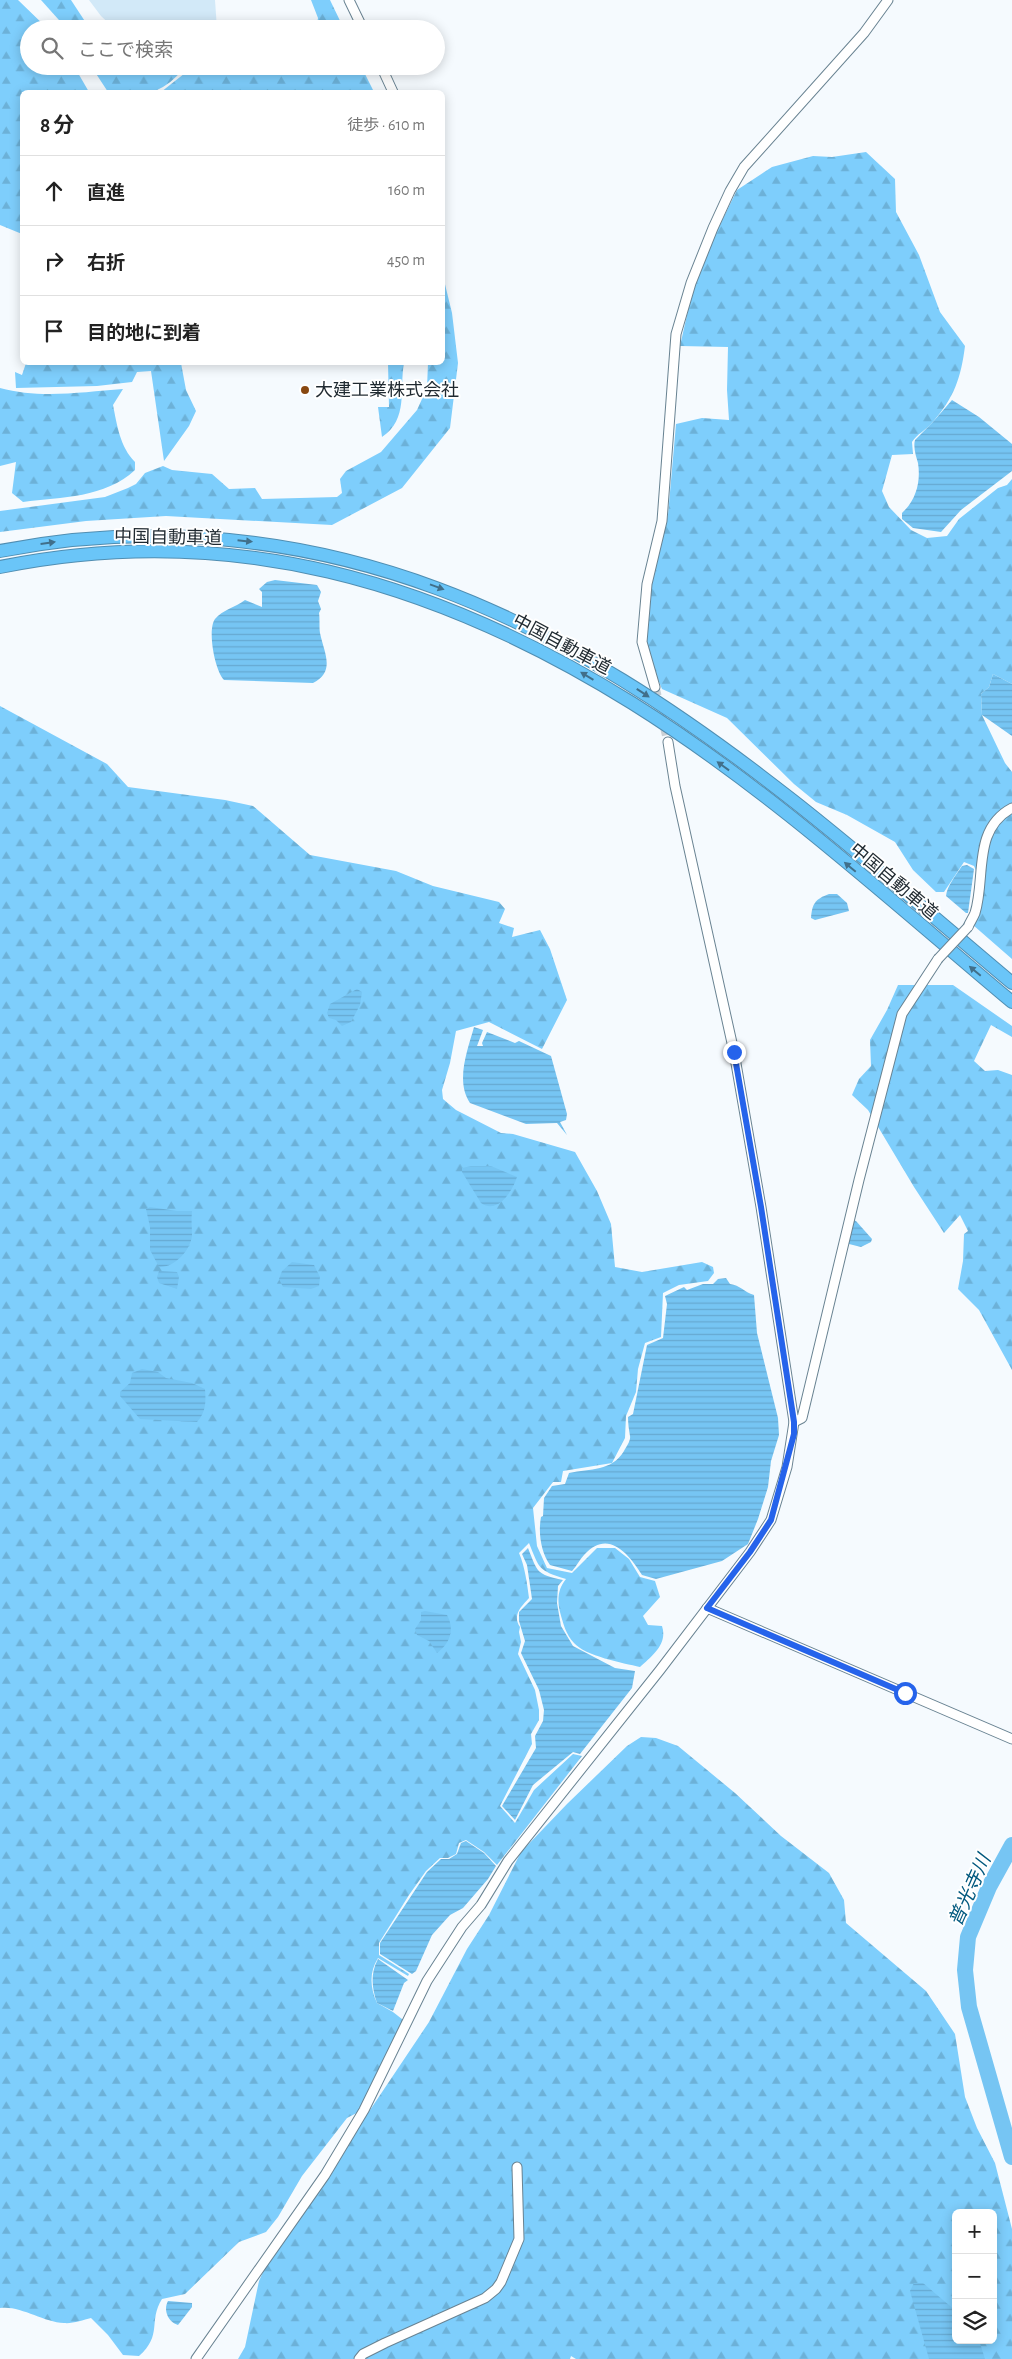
<!DOCTYPE html>
<html lang="ja">
<head>
<meta charset="utf-8">
<style>
  body { margin:0; font-family:"Alegreya Sans","Noto Sans JP",sans-serif; background:#f2f2f2; color:#222 }
  .controls { position:absolute; right:15px; bottom:15px; display:grid; overflow:hidden; border-radius:8px; box-shadow:0 2px 12px #0003 }
  .controls button { width:45px; height:45px; display:grid; place-items:center; padding:0; border:0; border-bottom:1px solid #e0e0e0; background:#fff; color:#222; font:25px sans-serif }
  .stop { position:absolute; width:15px; height:15px; margin:-11px; border:4px solid #2563eb; border-radius:50%; background:#fff }
  .stop.end { background:#2563eb; border-color:#fff; box-shadow:0 1px 5px #0008 }
  .list { margin:0; padding:0; list-style:none }
  h2 { display:flex; justify-content:space-between; align-items:center; height:65px; margin:0; padding:0 20px; font-size:21px }
  h2 small { font-size:16px; font-weight:400; color:#767676 }
  .list li { display:grid; grid-template-columns:32px 1fr auto; gap:15px; align-items:center; box-sizing:border-box; height:70px; padding:0 20px; border-top:1px solid #e0e0e0 }
  .list b { display:block; font-size:19px; white-space:nowrap }
  .list em { font-size:16px; font-style:normal; color:#767676 }
  .icon { flex:none; width:28px; height:28px; fill:none; stroke:currentColor; stroke-width:2; stroke-linecap:round; stroke-linejoin:round }
  .map { position:relative; flex:none; width:1012px; height:2359px; overflow:hidden }
  .search { position:absolute; background:#fff; box-shadow:0 2px 12px #0003; left:20px; top:20px; width:425px; height:55px; display:flex; align-items:center; gap:12px; box-sizing:border-box; padding:0 18px; border-radius:28px; color:#767676; font-size:19px }
  .panel { position:absolute; background:#fff; box-shadow:0 2px 12px #0003; left:20px; top:90px; width:425px; height:275px; border-radius:8px }
  .map>svg:first-child { display:block }
  .forest { fill:url(#forest-firs); fill-rule:evenodd }
  .pitch { fill:#d2e9f8 }
  .water { fill:url(#water-rules) }
  .lines { fill:none; stroke-linecap:round; stroke-linejoin:round }
  .river { stroke:#76c5f3; stroke-width:16 }
  .minor-tunnel { stroke:#cad0d5; stroke-width:9; stroke-dasharray:9 4.5; stroke-linecap:butt }
  .minor-casing { stroke:#698392; stroke-width:11 }
  .highway-casing { stroke:#508eb2; stroke-width:14 }
  .minor { stroke:#fff; stroke-width:9 }
  .highway { stroke:#6ac5f8; stroke-width:12 }
  .minor-bridge-casing { stroke:#698392; stroke-width:11; stroke-linecap:butt }
  .minor-bridge { stroke:#fff; stroke-width:9 }
  .oneway { fill:#416f8a }
  .route { stroke:#2563eb; stroke-width:6 }
  .poi-dot { fill:#884810; stroke:#fff; stroke-width:2 }
  .labels { text-anchor:middle; stroke-width:4; stroke-linejoin:round; paint-order:stroke }
  .poi-label { font-size:18px; fill:#1f2930; stroke:#fff; text-anchor:start }
  .street-label { font-size:18px; fill:#1f2930; stroke:#fff }
  .water-label { font-size:19px; font-style:italic; fill:#00587e; stroke:#fff }
</style>
</head>
<body>
<div class="map">
<svg width="1012" height="2359" viewBox="0 0 1012 2359">
  <defs>
    <pattern id="forest-firs" width="22" height="20" patternUnits="userSpaceOnUse" patternTransform="scale(1.25)"><rect width="22" height="20" fill="#7ecefc"/><path d="M5 1l3.5 6h-7zM16 11l3.5 6h-7z" fill="#6cb1d8"/></pattern>
    <pattern id="water-rules" width="6" height="5" patternUnits="userSpaceOnUse" patternTransform="scale(1.25)"><rect width="6" height="5" fill="#76c5f3"/><path d="M0 2.5h6" fill="none" stroke="#66a9d1"/></pattern>
  </defs>
  <rect width="100%" height="100%" fill="#f5fafe"/>
  <g class="forest">
    <polygon points="0,0 18,0 48,29 29,29 29,66 74,66 89,92 22,92 22,234 0,225"/>
    <polygon points="41,0 71,0 90,29 67,29"/>
    <polygon points="311,0 330,0 344,29 316,29 318,18"/>
    <path d="M 91,66 L 148,66 L 152,72 C 164,72 174,66 186,66 C 178,75 170,84 159,89 C 150,95 120,93 108,92 Z"/>
    <polygon points="194,66 361,66 374,92 161,92"/>
    <path d="M 866,152 L 895,179 L 896,212 L 919,255 L 940,312 L 965,346 C 961,378 954,398 932,423 C 926,430 917,434 912,442 L 913,454 L 892,455 L 882,491 L 889,507 L 911,530 L 927,538 L 947,536 L 959,519 L 998,488 L 1007,485 L 1012,479 L 1012,684 L 993,674 L 989,687 L 981,694 L 982,715 L 1005,763 L 1012,772 L 1012,959 L 973,925 L 983,886 L 974,866 L 964,862 L 944,892 L 936,892 L 913,870 L 895,842 L 847,815 L 816,802 L 794,784 L 727,718 L 662,689 L 646,650 L 647,631 L 652,581 L 668,515 L 676,424 L 702,418 L 729,420 L 727,390 L 728,347 L 680,346 L 692,293 L 710,245 L 737,190 L 772,167 L 813,156 L 832,157 Z"/>
    <polygon points="443,276 452,313 458,363 450,428 402,488 332,525 166,516 86,521 0,532 0,511 105,497 128,488 136,484 145,473 163,466 172,470 212,474 229,489 255,488 262,499 337,497 342,493 340,479 346,471 381,452 417,410 427,388 428,363 442,362"/>
    <polygon points="26,363 181,363 186,390 196,411 189,426 164,461 151,371 137,372 132,382 97,386 16,388 15,372 22,375"/>
    <path d="M 388,363 L 404,363 C 399,389 409,419 382,437 L 378,407 L 389,407 Z"/>
    <path d="M 0,388 C 40,399 82,392 123,389 L 113,405 C 117,425 120,447 135,462 L 135,470 C 105,498 62,497 23,502 L 12,493 L 16,462 L 0,466 Z"/>
    <path d="M 0,706 L 107,764 L 128,787 L 225,800 L 253,806 L 310,855 L 396,871 L 433,886 L 499,902 L 505,909 L 499,923 L 514,928 L 512,937 L 540,930 L 550,949 L 567,1000 L 542,1049 L 489,1022 L 456,1031 L 450,1063 L 442,1090 L 443,1099 L 456,1110 L 501,1133 L 513,1134 L 575,1152 L 597,1191 L 611,1224 L 615,1267 L 642,1272 L 702,1262 L 713,1267 L 714,1273 L 708,1281 L 679,1285 L 663,1293 L 661,1337 L 645,1343 L 638,1369 L 636,1392 L 626,1416 L 625,1438 L 612,1463 L 563,1471 L 561,1482 L 553,1482 L 533,1508 L 537,1546 L 547,1568 L 572,1573 L 597,1548 L 615,1548 L 629,1559 L 640,1577 L 655,1581 L 660,1597 L 643,1616 L 648,1625 L 662,1626 C 668,1644 652,1656 640,1667 C 623,1663 585,1656 574,1643 C 566,1635 563,1623 560,1612 C 557,1599 558,1589 566,1579 C 538,1570 540,1570 529,1543 L 519,1553 C 525,1567 527,1583 529,1598 C 521,1607 512,1615 520,1627 L 519,1632 L 521,1642 L 518,1654 L 535,1690 L 539,1710 L 539,1720 L 531,1734 L 532,1744 L 500,1806 L 515,1823 L 534,1790 L 573,1754 L 582,1756 L 497,1865 L 484,1852 L 466,1840 L 459,1843 L 456,1854 L 448,1858 L 440,1858 L 426,1871 L 409,1895 L 379,1943 L 379,1955 L 409,1974 L 408,1976 L 378,1958 C 369,1973 370,1987 377,2003 L 393,2012 L 407,2023 L 398,2051 L 370,2106 L 347,2118 L 302,2176 L 278,2217 L 266,2232 L 239,2242 L 185,2294 L 162,2299 C 148,2321 163,2335 139,2356 L 123,2355 L 108,2335 L 91,2318 C 83,2320 72,2324 64,2323 C 43,2322 20,2305 0,2308 Z"/>
    <polygon points="898,985 953,985 1012,1026 1012,1037 991,1025 974,1061 985,1071 998,1070 1012,1075 1012,1370 979,1310 958,1289 963,1261 964,1234 968,1231 960,1215 944,1233 914,1187 868,1110 852,1095 859,1079 871,1066 870,1040 887,1010"/>
    <path d="M 641,1737 L 656,1738 L 678,1746 L 735,1793 L 781,1836 L 829,1873 L 844,1900 L 846,1923 L 926,1991 L 955,2034 L 965,2097 L 977,2128 L 995,2163 L 1012,2229 L 1012,2359 L 576,2359 L 571,2356 L 570,2359 L 238,2359 L 245,2347 L 259,2281 L 285,2223 L 312,2187 L 328,2160 L 360,2125 L 429,2022 L 467,1949 L 489,1915 L 521,1852 L 567,1804 L 627,1746 ZM 956,2213 L 993,2213 L 993,2340 L 956,2340 Z"/>
  </g>
  <polygon class="pitch" points="89,0 215,0 217,29 115,29 101,16"/>
  <g class="water">
    <path d="M 952,400 L 979,417 L 1012,444 L 1012,471 L 961,510 L 941,532 L 913,528 L 902,519 L 902,513 C 916,500 921,482 918,463 C 916,456 913,447 915,440 L 932,423 Z"/>
    <path d="M 275,580 L 317,585 L 321,592 L 318,601 L 321,609 L 319,613 C 320,619 319,627 320,633 C 324,653 336,671 313,683 L 224,680 C 215,671 207,630 215,619 C 222,610 236,607 245,600 L 262,607 L 262,592 L 259,589 L 267,582 Z"/>
    <polygon points="993,674 1012,684 1012,736 982,715 981,694 989,687"/>
    <path d="M 967,865 L 974,869 L 968,913 L 966,913 L 946,896 C 947,886 956,875 962,866 Z"/>
    <path d="M 829,894 L 837,894 L 847,903 L 849,911 L 815,920 L 811,918 C 812,904 815,899 829,894 Z"/>
    <polygon points="357,989 362,992 360,1005 351,1022 342,1026 336,1020 329,1018 327,1013 330,1004"/>
    <path d="M 474,1027 L 483,1030 L 477,1046 L 483,1046 L 482,1043 L 487,1032 L 515,1043 L 519,1041 L 551,1056 L 567,1114 L 566,1120 L 560,1122 L 567,1135 L 557,1123 L 526,1124 L 470,1103 C 455,1081 468,1049 474,1027 Z"/>
    <path d="M 471,1166 L 491,1166 L 517,1177 C 513,1190 498,1215 481,1203 L 462,1172 L 462,1168 Z"/>
    <path d="M 150,1207 L 177,1211 L 192,1211 C 191,1219 192,1227 192,1236 C 190,1251 174,1268 159,1267 L 150,1250 L 150,1227 L 146,1209 Z"/>
    <polygon points="853,1220 856,1221 872,1239 871,1242 861,1247 849,1244 848,1241"/>
    <polygon points="292,1262 314,1265 320,1277 319,1286 311,1289 283,1287 279,1279 282,1271"/>
    <polygon points="159,1271 177,1272 179,1277 177,1289 159,1283 157,1277"/>
    <path d="M 726,1278 L 730,1284 C 740,1285 744,1292 754,1295 L 757,1333 L 778,1418 L 779,1435 L 771,1461 L 768,1487 L 758,1519 L 748,1544 L 722,1561 L 656,1579 L 642,1575 C 629,1554 608,1528 584,1555 C 579,1560 577,1566 572,1571 L 550,1565 C 541,1552 538,1533 541,1517 L 543,1516 L 544,1498 L 552,1486 L 565,1484 L 569,1473 C 591,1468 611,1472 624,1451 C 626,1447 631,1441 630,1436 C 629,1430 628,1424 628,1417 L 633,1414 L 647,1345 L 663,1338 L 667,1304 L 665,1296 L 684,1287 L 687,1290 L 703,1284 L 713,1284 L 718,1279 Z"/>
    <path d="M 142,1369 L 158,1372 L 166,1378 L 192,1383 L 205,1389 C 206,1402 206,1412 197,1422 L 140,1419 L 120,1396 L 120,1392 L 130,1383 L 132,1373 Z"/>
    <path d="M 528,1548 C 538,1573 536,1574 563,1580 L 558,1586 L 557,1603 L 561,1626 L 573,1646 L 615,1668 L 635,1671 L 632,1688 L 580,1754 L 573,1752 L 533,1785 L 515,1820 L 502,1806 L 536,1748 L 535,1736 L 543,1721 L 544,1710 L 539,1690 L 521,1653 L 525,1641 L 519,1621 L 519,1612 L 532,1599 L 527,1565 L 522,1554 Z"/>
    <path d="M 425,1611 L 447,1615 C 455,1629 450,1644 437,1653 L 429,1641 L 417,1635 L 415,1629 L 421,1620 L 421,1612 Z"/>
    <polygon points="466,1841 484,1853 496,1866 488,1879 463,1908 450,1915 432,1935 416,1971 412,1974 380,1954 380,1943 427,1872 441,1859 449,1859 457,1854 461,1843"/>
    <path d="M 378,1959 L 408,1980 L 404,1983 L 393,2011 L 377,2003 C 372,1988 370,1974 378,1959 Z"/>
    <polygon points="914,2283 923,2283 956,2311 956,2340 979,2340 985,2359 929,2359 910,2291"/>
    <path d="M 168,2301 L 192,2303 L 192,2307 L 178,2325 C 168,2322 163,2310 168,2301 Z"/>
  </g>
  <g class="lines">
    <polyline class="river" points="1012,1845 989,1887 968,1937 965,1970 969,2007 1012,2157"/>
    <polyline class="minor-tunnel" points="655,687 668,742"/>
    <defs>
      <g id="minor">
        <polyline points="349,0 363,29"/>
        <polyline points="381,66 393,92"/>
        <polyline points="655,687 642,642 647,584 662,521 676,334 691,283 713,228 730,191 744,167 864,33 888,0"/>
        <path d="M 968,927 C 970,922 973,918 975,913 C 986,878 972,829 1012,808"/>
        <polyline points="794,1422 802,1418 859,1180 902,1014 938,959"/>
        <polyline points="707,1608 1012,1739"/>
        <polyline points="196,2359 325,2175 364,2110 427,1981 462,1927 481,1905 508,1861 660,1670 750,1552 771,1520 787,1467 794,1422 761,1207 734,1052 675,786 668,742"/>
        <polyline points="359,2359 363,2354 385,2343 485,2298 496,2289 501,2282 519,2239 517,2167"/>
      </g>
      <g id="highway">
        <path d="M 0,551 C 76,536 152,532 229,540 C 549,571 778,786 1012,983"/>
        <path d="M 0,567 C 230,520 436,581 632,703 C 768,788 889,899 1012,1002"/>
      </g>
    </defs>
    <use href="#minor" class="minor-casing"/>
    <use href="#highway" class="highway-casing"/>
    <use href="#minor" class="minor"/>
    <use href="#highway" class="highway"/>
    <defs>
      <polyline id="minor-bridge" points="938,959 968,927"/>
    </defs>
    <use href="#minor-bridge" class="minor-bridge-casing"/>
    <use href="#minor-bridge" class="minor-bridge"/>
  </g>
  <defs><path id="oneway-solid" d="M-6-.8H1V-3.2L6.5 0L1 3.2V.8H-6Z" transform="scale(1.25)"/></defs>
  <g class="oneway">
    <use href="#oneway-solid" transform="translate(245 541) rotate(6)"/>
    <use href="#oneway-solid" transform="translate(48 543) rotate(-8)"/>
    <use href="#oneway-solid" transform="translate(437 587) rotate(20)"/>
    <use href="#oneway-solid" transform="translate(587 676) rotate(-149)"/>
    <use href="#oneway-solid" transform="translate(643 693) rotate(33)"/>
    <use href="#oneway-solid" transform="translate(723 766) rotate(-144)"/>
    <use href="#oneway-solid" transform="translate(850 867) rotate(-140)"/>
    <use href="#oneway-solid" transform="translate(975 971) rotate(-140)"/>
  </g>
  <g class="lines">
    <polyline class="route" points="734,1052 761,1207 794,1422 794,1434 771,1520 750,1552 707,1608 905,1693"/>
  </g>
  <circle class="poi-dot" cx="305" cy="390" r="5"/>
  <g class="labels">
    <g class="poi-label">
      <text x="315" y="396">大建工業株式会社</text>
    </g>
    <g class="street-label">
      <text transform="translate(168 537) rotate(1)" y="6">中国自動車道</text>
      <text transform="translate(562 644) rotate(28)" y="6">中国自動車道</text>
      <text transform="translate(894 881) rotate(40)" y="6">中国自動車道</text>
    </g>
    <g class="water-label">
      <text transform="translate(969 1890) rotate(-66)" y="7">普光寺川</text>
    </g>
  </g>
</svg>
<div class="controls">
<button>+</button>
<button>−</button>
<button><svg class="icon" aria-label="layers" viewBox="0 0 24 24"><path d="M12 4l9 5-9 5-9-5zM3 14l9 5 9-5"/></svg></button>
</div>
<div class="stop" style="left:905px;top:1693px"></div>
<div class="stop end" style="left:734px;top:1052px"></div>
<div class="search"><svg class="icon" aria-label="search" viewBox="0 0 24 24"><circle cx="10" cy="10" r="6"/><path d="M15 15l6 6"/></svg>ここで検索</div>
<section class="panel">
<h2>8 分<small>徒歩 · 610 m</small></h2>
<ul class="list">
<li><svg class="icon" aria-label="ahead" viewBox="0 0 24 24"><path d="M12 20V5M6 11l6-6 6 6"/></svg><div><b>直進</b></div><em>160 m</em></li>
<li><svg class="icon" aria-label="right" viewBox="0 0 24 24"><path d="M7 20v-9h11M14 6l5 5-5 5"/></svg><div><b>右折</b></div><em>450 m</em></li>
<li><svg class="icon" aria-label="arrive" viewBox="0 0 24 24"><path d="M6 21V4h12l-3 4 3 4H6"/></svg><div><b>目的地に到着</b></div></li>
</ul>
</section>
</div>
</body>
</html>
